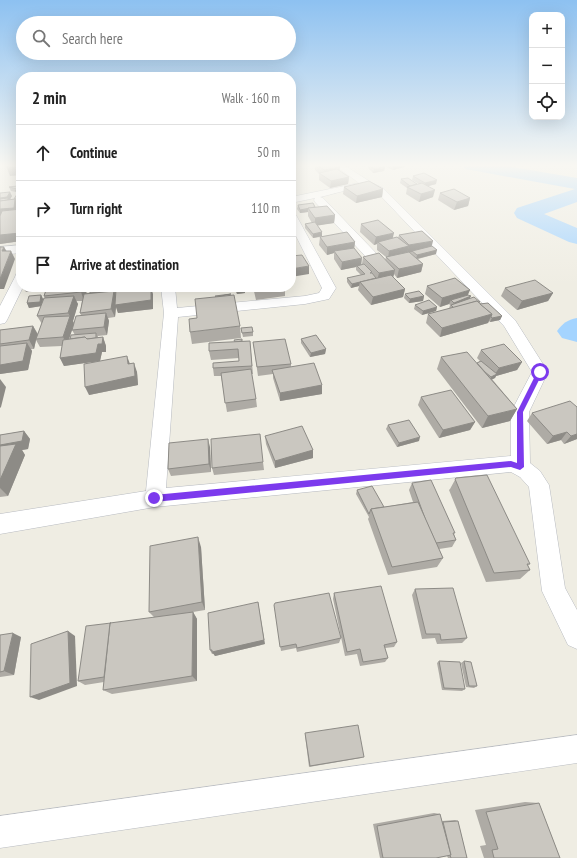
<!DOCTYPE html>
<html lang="en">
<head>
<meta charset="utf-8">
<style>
  body { margin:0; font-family:"PT Sans Narrow",sans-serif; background:#f2f2f2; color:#222 }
  .controls { position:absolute; right:12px; top:12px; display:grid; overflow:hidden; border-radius:8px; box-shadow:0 4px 16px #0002 }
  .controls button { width:36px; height:36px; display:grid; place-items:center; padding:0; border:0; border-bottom:1px solid #e0e0e0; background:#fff; color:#222; font:20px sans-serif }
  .stop { position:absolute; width:12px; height:12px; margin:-9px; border:3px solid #7c3aed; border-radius:50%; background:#fff }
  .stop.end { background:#7c3aed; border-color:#fff; box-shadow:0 1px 4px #0008 }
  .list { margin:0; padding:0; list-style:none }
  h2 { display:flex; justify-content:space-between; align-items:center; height:52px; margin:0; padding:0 16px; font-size:17px }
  h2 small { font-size:13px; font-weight:400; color:#767676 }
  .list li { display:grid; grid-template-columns:26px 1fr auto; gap:12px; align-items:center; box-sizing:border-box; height:56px; padding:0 16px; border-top:1px solid #e0e0e0 }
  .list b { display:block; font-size:15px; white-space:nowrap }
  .list em { font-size:13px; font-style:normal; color:#767676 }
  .icon { flex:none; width:22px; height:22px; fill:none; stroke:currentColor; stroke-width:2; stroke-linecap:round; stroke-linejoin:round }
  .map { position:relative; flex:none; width:577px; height:858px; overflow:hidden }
  .search { position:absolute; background:#fff; box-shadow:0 4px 16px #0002; left:16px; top:16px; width:280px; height:44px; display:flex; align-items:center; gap:10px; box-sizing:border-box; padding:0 14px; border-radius:22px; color:#767676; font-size:15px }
  .panel { position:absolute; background:#fff; box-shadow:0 4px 16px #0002; left:16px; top:72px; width:280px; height:220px; border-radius:16px }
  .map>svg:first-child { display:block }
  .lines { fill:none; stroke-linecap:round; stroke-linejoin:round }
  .river { fill:#a4d4ff; fill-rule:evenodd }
  .minor-casing { stroke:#b8bbc1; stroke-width:1 }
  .minor { fill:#fff; fill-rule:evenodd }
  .wall { fill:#aeaba5; fill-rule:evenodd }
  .shaded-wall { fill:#8d8b86 }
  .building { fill:#cac7c0; stroke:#8d8b86 }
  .route { fill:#7c3aed }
</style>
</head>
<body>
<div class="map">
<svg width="577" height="858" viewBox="0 0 577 858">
  <rect width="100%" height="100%" fill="#efede3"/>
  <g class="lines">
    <g class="river">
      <polygon points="462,165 500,165 577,178 577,202 544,214 577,228 577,244 569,242 517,218 514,213 517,208 575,189 471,170 465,169"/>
      <path d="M 577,318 L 577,342 L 562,338 L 557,331 C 563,323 567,320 577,318 Z"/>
    </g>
    <defs>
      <g id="minor">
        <path d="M 334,165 L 344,165 L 372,183 L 383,188 L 515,320 L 548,372 L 529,412 L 530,463 L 540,471 L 549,485 L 565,588 L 577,610 L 577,649 L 568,645 L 542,591 L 529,487 L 520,477 L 511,472 L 155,507 L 0,534 L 0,514 L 146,491 L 164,313 L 161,287 L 175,287 L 177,308 L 305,296 L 319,293 L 322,288 L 291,226 L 291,212 L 296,215 L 336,288 L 329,299 L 305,304 L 178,317 L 166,488 L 511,456 L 511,412 L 532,372 L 504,326 L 377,192 C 363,183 335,194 320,197 L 323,198 L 375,252 L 377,255 L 375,258 L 367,258 L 315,202 L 314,200 L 315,198 L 291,203 L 291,197 L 359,183 Z"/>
        <polygon points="21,245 21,253 0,255 0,247"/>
        <polygon points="21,273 21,287 23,287 7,320 5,323 0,324 0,306 15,277 16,274"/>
        <polygon points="577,735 577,763 0,848 0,816"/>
      </g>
    </defs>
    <use href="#minor" class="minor-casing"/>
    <use href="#minor" class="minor"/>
  </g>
  <g class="wall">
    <polygon points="315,165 337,165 340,171 349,177 348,184 330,188 319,180 319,174 315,170"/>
    <polygon points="369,165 385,167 384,171 373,173 368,168"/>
    <polygon points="384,165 405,165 404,167 393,170 384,166"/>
    <polygon points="413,176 436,184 428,186 433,197 419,202 406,194 407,188 400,183 401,179 417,184 419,184 412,180"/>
    <polygon points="21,183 21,202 17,202 19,206 18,209 21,209 21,241 0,244 0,193 12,196 10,199 14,199 17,194 16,192 11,191 9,187 17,186"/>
    <polygon points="344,187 383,189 382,197 356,203 343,194"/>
    <polygon points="440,193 470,198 468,206 454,210 438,200"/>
    <polygon points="298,205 315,207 335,215 334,223 317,225 322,232 322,236 355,242 354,248 361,264 362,264 363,257 385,260 386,257 377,250 377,244 374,245 360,232 361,224 393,238 398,238 399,235 432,246 436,254 418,259 423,264 421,272 397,278 394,274 393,277 405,289 403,297 371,305 358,290 359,286 351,288 347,282 347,278 361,275 356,270 356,267 341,270 334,259 334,253 327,255 319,245 320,237 313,238 305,228 305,224 312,223 308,216 308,212 300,213 297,209"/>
    <polygon points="427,286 468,295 470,299 480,302 479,303 502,316 500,320 490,322 489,321 488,323 440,337 426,323 428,314 449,309 450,305 449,304 440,307 425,294"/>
    <polygon points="24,287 35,287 37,289 34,292 26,292 23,288"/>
    <path d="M 47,287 L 88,287 L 86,293 L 90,293 L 90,287 L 106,287 L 105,291 L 114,291 L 115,295 L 114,292 L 115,287 L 127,287 L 127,288 L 153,294 L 153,309 L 118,313 L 116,307 L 115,317 L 108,318 L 109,321 L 107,335 L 98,336 L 98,338 L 103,337 L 106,346 L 106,352 L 102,352 L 100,361 L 130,364 L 137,372 L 138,385 L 89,395 L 91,362 L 64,366 L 60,358 L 62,346 L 40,347 L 36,340 L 34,349 L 31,349 L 32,351 L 28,370 L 0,374 L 0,330 L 33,326 L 38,334 L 42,324 L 37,316 L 41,306 L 29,308 L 27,303 L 41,295 L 43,299 L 42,303 L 45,298 L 44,296 ZM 76,301 L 82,301 L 80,313 L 81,315 L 74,323 L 73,321 L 78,304 ZM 72,330 L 75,335 L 69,339 Z"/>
    <polygon points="182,287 201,287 183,289"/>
    <polygon points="234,287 244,287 245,293 237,294"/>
    <polygon points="253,287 285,287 285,296 256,300"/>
    <polygon points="505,288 553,293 548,301 517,310 501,296"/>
    <polygon points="405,294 424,296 423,301 409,303 404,298"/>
    <polygon points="415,305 437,307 436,311 422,315 414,309"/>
    <polygon points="240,326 241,338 192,344 190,332"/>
    <polygon points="241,328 253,332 253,336 243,337"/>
    <polygon points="301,339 326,349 325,354 310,357 301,343"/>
    <polygon points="242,341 250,341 253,374 251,374 256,399 257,407 227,412 221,376 214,376 213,368 239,361 239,358 211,360 209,351"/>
    <polygon points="253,342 291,364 291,367 322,385 322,394 280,401 273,378 273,374 258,376"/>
    <polygon points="481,350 522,362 517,370 496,376 495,378 492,379 517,409 510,421 482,428 437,369 441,357 477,363 480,361 477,358"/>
    <polygon points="421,397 475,422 470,430 439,438 418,405"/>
    <polygon points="577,407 577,439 564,444 561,440 547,444 527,421 532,413"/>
    <polygon points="388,425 419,441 397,447 386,429"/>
    <polygon points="24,431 30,439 28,449 22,450 25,455 8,496 0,497 0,435"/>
    <polygon points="265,436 313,450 313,458 275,468 266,444"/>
    <polygon points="210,447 211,472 171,476 168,469"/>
    <polygon points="263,462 264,470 214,475 212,468"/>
    <polygon points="456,478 530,564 528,565 530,570 520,579 486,582 449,490 450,489"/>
    <polygon points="412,483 454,534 456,540 452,547 439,549 443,558 437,567 388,575 368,519 369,517 356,494 357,490 384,507 413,502 409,490"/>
    <polygon points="201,547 205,610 193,612 197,619 197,681 112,694 103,690 104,682 85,685 78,681 154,617 149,612"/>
    <polygon points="415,589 467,638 462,643 437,644 435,638 422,639 412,595"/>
    <polygon points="334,593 397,642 394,647 385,648 388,658 385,662 360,666 357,654 345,656 333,599"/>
    <polygon points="274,605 341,638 339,643 297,652 296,648 281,651"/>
    <polygon points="0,635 21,637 14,675 0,677"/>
    <polygon points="265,644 215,656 214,654 212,654 210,650"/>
    <polygon points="439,661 465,689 462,691 442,690 437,663"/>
    <polygon points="464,661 477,686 474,688 466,687 461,663"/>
    <polygon points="305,733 361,758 309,767 305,735"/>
    <polygon points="525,802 539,803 560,858 484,858 480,846 486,845 475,810"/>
    <polygon points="434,813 440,814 442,821 455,820 458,821 467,858 448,858 447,856 436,858 380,858 373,824"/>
  </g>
  <g class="shaded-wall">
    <polygon points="362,165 369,165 361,167"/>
    <polygon points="401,165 405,165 404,167 393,170 394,167"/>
    <polygon points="21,167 21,175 10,176 7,168"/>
    <polygon points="340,167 339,174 324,176 324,170"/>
    <polygon points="385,167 384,171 373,173 374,169"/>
    <polygon points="349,177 348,184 330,188 331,181"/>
    <polygon points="437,180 436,184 425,187 425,183"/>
    <polygon points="383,189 382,197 356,203 357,196"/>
    <polygon points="435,190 433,197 419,202 421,194"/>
    <polygon points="10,192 12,196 9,201 0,202 0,198"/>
    <polygon points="470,198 468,206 454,210 457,202"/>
    <polygon points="15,199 19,206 17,215 0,227 0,209"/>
    <polygon points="308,209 308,212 300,213 300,210"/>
    <polygon points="335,215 334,223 315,226 315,218"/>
    <polygon points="21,229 21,241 0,244 0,235"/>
    <polygon points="322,232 322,236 313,238 313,234"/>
    <polygon points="394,233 392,241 378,242 377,244 374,245 376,237"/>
    <polygon points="433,241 431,249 412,251 412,252 407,253 409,245"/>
    <polygon points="355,242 354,250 334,251 334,253 327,255 327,247"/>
    <polygon points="409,246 407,254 388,259 389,251"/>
    <polygon points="4,247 9,255 2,251"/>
    <polygon points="437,250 436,254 416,259 417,255"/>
    <polygon points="11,251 15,259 4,289 0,289 0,279"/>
    <polygon points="362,258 361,267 357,266 356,267 341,270 342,262"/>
    <polygon points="423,264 421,272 397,278 399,269"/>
    <polygon points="309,266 309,274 291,277 291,269"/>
    <polygon points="395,270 393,278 377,281 379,273"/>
    <polygon points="360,282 359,286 351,288 352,284"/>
    <polygon points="32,287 35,287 37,289 34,292"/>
    <polygon points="82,287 88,287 84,301 81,292"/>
    <polygon points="104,287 106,287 105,299 103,295"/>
    <polygon points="151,287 153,294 153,309 118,313 116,307 115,317 111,309 114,291 117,299"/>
    <polygon points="245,288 245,293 237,294 236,290"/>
    <polygon points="405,289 403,297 371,305 373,297"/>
    <polygon points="470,290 467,297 471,296 469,300 452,307 454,303 451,300 449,304 440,307 442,298"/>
    <polygon points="553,293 548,301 517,310 522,301"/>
    <polygon points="41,295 43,299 42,306 29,308 27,303"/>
    <polygon points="74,296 78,304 73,321 74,324 67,345 63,337 70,316 68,313"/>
    <polygon points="424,296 423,301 409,303 410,299"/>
    <polygon points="437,307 436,311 422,315 423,311"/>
    <polygon points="106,313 109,321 107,335 104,327"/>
    <polygon points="492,314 488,323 440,337 442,328"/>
    <polygon points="502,316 500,320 490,322 492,318"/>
    <polygon points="33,326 38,335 36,339 36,340 34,349 29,340"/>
    <polygon points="103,337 106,346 106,352 102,352 100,361 64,366 60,358 98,344"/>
    <polygon points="27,343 32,351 28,370 0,374 0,365"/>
    <polygon points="326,349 325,354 310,357 311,353"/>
    <polygon points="127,356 130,364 128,364"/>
    <polygon points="522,362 517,370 496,376 495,378 489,381 491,377 495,374 499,368"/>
    <polygon points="134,363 137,372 138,385 89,395 85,387"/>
    <polygon points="0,379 6,387 1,407 0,408"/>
    <polygon points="322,385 322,394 280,401 280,393"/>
    <polygon points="517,409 510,421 482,428 488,416"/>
    <polygon points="475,422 470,430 439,438 443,430"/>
    <polygon points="24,431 30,439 28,449 22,450 25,455 8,496 0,488 0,445"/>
    <polygon points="567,432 561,440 547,444 553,436"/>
    <polygon points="577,434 577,439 564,444 571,436"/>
    <polygon points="420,437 419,441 397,447 399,443"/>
    <polygon points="208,439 210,447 211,472 209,464"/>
    <polygon points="313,450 313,458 275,468 275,461"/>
    <polygon points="198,537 201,547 205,610 202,602"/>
    <polygon points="258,602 265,644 215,656 212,652"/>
    <polygon points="193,612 197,619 197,681 192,676"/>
    <polygon points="68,631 75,636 77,686 39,700 30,697"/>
    <polygon points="13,633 21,637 14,675 4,671"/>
  </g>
  <g class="building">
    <polygon points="8,165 21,165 21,167 7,168"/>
    <polygon points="317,165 337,165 340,167 324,170"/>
    <polygon points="369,165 381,165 385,167 374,169"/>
    <polygon points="390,165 401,165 394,167"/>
    <polygon points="337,169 349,177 331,181 319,173"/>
    <polygon points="424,173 437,180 425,183 413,176"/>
    <polygon points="408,178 417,184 410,186 401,179"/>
    <polygon points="369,181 383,189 357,196 344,187"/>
    <polygon points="21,183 21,198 14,199 19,191 15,191 17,189 9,187 17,186 18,184"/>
    <polygon points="422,183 435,190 421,194 407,187"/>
    <polygon points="454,189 470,198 457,202 440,193"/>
    <polygon points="10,192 7,197 0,198 0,193"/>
    <polygon points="8,198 8,200 0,201 0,199"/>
    <polygon points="15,199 14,208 0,209 0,201"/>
    <polygon points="313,203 315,207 300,210 298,205"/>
    <polygon points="327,206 335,215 315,218 308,208"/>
    <polygon points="21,209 21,229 20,233 0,235 0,216 2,211"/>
    <polygon points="378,220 394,233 376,237 361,224"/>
    <polygon points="315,222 322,232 313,234 305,224"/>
    <polygon points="422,231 433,241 409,245 399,235"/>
    <polygon points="347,232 355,242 327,247 320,237"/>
    <polygon points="397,237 409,246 389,251 378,242"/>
    <polygon points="432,246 437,250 417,255 412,251"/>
    <polygon points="0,247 4,247 2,251 11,251 0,279"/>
    <polygon points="354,248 362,258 342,262 334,251"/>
    <polygon points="409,252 423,264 399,269 386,257"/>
    <polygon points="379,253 395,270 379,273 363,257"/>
    <polygon points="302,255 309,266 291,269 291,256"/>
    <polygon points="364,264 372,272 370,273 372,273 376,278 352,284 347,278 365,274 357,266"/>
    <polygon points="391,275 405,289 373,297 360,282"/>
    <polygon points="455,278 470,290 442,298 427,286"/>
    <polygon points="535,280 553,293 522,301 505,288"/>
    <polygon points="24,287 33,287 23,288"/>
    <polygon points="47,287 82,287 81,292 44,296"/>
    <polygon points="90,287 104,287 103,292 90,293"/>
    <polygon points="115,287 126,287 126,288 116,289 116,292 114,292"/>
    <polygon points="136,287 151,287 151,300 115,305 116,289"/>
    <polygon points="235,287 244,287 245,288 236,290"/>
    <polygon points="254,287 285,287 285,288 255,291"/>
    <polygon points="114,291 111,309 80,313 84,294"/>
    <polygon points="419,291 424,296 410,299 405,294"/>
    <polygon points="231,294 216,297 215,296"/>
    <polygon points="41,295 40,302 27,303 29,296"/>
    <polygon points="234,295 240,326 190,332 189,319 197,318 195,299"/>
    <polygon points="468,295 471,296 454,303 451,300"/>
    <polygon points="74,296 68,313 37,316 44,298"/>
    <polygon points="474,297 480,302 478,302 477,301 454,308 451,305"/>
    <polygon points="429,300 437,307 423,311 415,305"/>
    <polygon points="477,301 492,314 442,328 428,314"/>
    <polygon points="488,303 502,316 492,318 491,317 492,314 480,304"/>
    <polygon points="106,313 104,327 72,330 76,316"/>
    <polygon points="70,316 63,337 36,339 44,317"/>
    <polygon points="33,326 29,340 0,344 0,330"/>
    <polygon points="252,327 253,332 242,333 241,328"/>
    <polygon points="96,333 96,338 87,339 85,337 70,339 71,335"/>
    <polygon points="316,335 326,349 311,353 301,339"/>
    <polygon points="85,337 87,339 103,337 102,344 98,344 96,353 60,358 63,340"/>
    <polygon points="242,339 242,341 235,342 234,340"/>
    <polygon points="285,339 291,364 257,367 253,342"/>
    <polygon points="250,341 252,366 213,368 213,363 239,361 238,349 209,351 209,343"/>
    <polygon points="27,343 23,361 0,365 0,346"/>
    <polygon points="504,344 522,362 499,368 481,350"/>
    <polygon points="467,352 517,409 488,416 441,357"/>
    <polygon points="127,356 128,364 134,363 135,376 85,387 84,364"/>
    <polygon points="481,361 497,374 491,377 485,372 477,363"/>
    <polygon points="314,363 322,385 280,393 272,370"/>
    <polygon points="251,369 256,399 225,403 221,373"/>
    <polygon points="451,390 475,422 443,430 421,397"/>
    <polygon points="570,401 577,407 577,434 571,436 567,432 553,436 532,413"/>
    <polygon points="409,420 420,437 399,443 388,425"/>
    <polygon points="302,426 313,450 275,461 265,436"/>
    <polygon points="24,431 22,441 0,445 0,435"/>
    <polygon points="260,434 263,462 212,468 211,439"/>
    <polygon points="208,439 209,464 168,469 169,443"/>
    <polygon points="16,444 0,480 0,446"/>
    <polygon points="487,475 530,564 527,564 530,570 494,573 455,479 456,478"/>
    <polygon points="431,480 455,533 453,533 456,540 436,543 426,521 412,483"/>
    <polygon points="372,486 384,507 371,509 369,514 357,490"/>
    <polygon points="418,502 443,558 392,567 371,509"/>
    <polygon points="198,537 202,602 149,612 150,546"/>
    <polygon points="381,586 397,642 384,645 388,658 363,662 360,649 347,652 334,593"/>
    <polygon points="453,588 467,638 441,640 440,634 426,634 415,589"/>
    <polygon points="329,593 341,638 297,648 296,644 280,647 274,605 275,603"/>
    <polygon points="258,602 264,640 212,652 212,650 210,650 208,613"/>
    <polygon points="193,612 192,676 103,690 110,623"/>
    <polygon points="110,623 104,677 78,681 86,626 111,623"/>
    <polygon points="68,631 70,683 30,697 31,644"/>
    <polygon points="13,633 4,671 0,672 0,635"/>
    <polygon points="439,661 460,662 465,689 444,688"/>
    <polygon points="464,661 471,662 477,686 469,686"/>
    <polygon points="358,725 364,757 310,766 305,733"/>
    <polygon points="539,803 560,858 494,858 492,850 498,849 486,812"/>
    <polygon points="440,814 451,855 436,858 383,858 377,826"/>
    <polygon points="458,821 467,858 451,858 450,855 451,855 443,822"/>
  </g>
  <linearGradient id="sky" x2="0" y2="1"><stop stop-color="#8dc1f1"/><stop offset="0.58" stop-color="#f8f7f2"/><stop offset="1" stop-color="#f8f7f2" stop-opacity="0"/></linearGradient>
  <rect width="577" height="285" fill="url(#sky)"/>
  <polygon class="route" points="538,370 543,372 523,412 524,467 520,470 511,467 154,502 151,498 154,495 511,461 517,463 517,412"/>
</svg>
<div class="controls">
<button>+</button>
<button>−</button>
<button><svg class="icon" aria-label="locate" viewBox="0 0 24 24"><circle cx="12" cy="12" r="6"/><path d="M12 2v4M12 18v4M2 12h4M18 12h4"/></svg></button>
</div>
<div class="stop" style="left:540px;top:372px"></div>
<div class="stop end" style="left:154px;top:498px"></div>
<div class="search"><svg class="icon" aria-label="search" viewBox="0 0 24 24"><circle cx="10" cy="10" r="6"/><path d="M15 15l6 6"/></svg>Search here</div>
<section class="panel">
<h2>2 min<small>Walk · 160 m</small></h2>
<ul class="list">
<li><svg class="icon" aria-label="ahead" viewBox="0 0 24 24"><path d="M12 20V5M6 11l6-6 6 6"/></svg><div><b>Continue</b></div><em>50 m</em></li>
<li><svg class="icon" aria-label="right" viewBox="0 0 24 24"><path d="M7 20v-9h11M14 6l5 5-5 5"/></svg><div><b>Turn right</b></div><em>110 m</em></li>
<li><svg class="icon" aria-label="arrive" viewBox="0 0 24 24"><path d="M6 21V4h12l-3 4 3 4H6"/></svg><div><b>Arrive at destination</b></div></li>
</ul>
</section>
</div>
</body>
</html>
